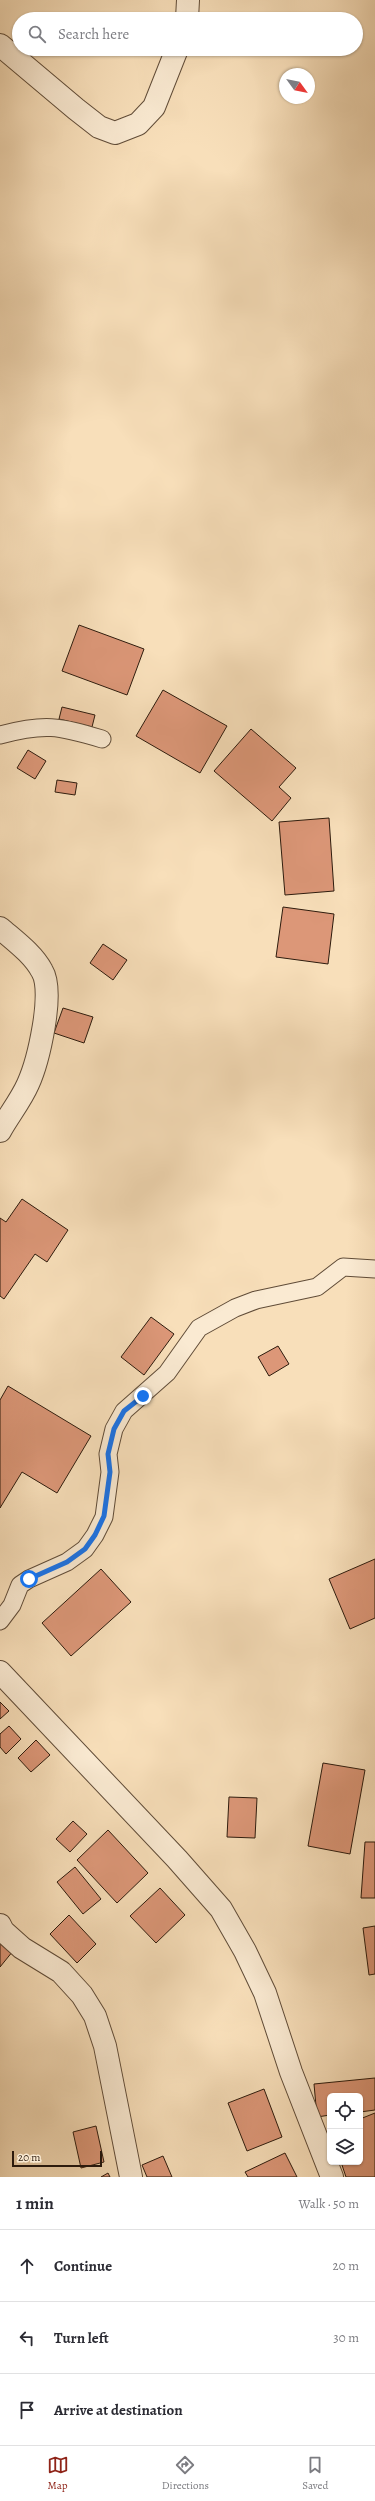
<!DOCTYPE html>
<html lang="en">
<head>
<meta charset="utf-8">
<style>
  body { margin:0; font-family:Alegreya,serif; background:#f2f2f3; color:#2b2b33 }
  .controls { position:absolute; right:12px; bottom:12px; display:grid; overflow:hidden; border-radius:6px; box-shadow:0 1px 3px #0004 }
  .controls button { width:36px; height:36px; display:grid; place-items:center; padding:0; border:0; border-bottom:1px solid #e1e1e2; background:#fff; color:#2b2b33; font:20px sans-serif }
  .compass { position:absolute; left:279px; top:68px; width:36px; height:36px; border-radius:50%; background:#fff; box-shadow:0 1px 3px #0004; rotate:123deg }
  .scale { position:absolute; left:12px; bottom:10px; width:90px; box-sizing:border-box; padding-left:4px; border:2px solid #2d1b0d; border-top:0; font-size:11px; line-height:14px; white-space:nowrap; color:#2d1b0d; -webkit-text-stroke:3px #faead2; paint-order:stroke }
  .stop { position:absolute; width:12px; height:12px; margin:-9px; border:3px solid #1a73e8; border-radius:50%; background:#fff }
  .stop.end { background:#1a73e8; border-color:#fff; box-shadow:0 1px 4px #0008 }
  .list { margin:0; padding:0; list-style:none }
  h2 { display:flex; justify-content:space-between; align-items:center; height:52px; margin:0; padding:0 16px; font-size:17px }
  h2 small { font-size:13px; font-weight:400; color:#7c7c81 }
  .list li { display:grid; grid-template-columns:26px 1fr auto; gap:12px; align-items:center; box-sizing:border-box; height:72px; padding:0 16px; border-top:1px solid #e1e1e2 }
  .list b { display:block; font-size:15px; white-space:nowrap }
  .list em { font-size:13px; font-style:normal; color:#7c7c81 }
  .icon { flex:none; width:22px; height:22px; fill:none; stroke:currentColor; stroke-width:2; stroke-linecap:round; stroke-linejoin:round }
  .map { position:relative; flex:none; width:375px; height:2177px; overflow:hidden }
  .search { position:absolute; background:#fff; box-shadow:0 1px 3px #0004; left:12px; right:12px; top:12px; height:44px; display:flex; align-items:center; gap:10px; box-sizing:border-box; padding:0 14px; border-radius:22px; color:#7c7c81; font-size:15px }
  .sheet { height:268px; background:#fff }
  nav { display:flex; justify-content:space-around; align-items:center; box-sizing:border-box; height:56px; border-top:1px solid #e1e1e2; background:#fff; font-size:11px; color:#7c7c81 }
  nav a { display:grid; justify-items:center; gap:2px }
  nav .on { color:#8f2418 }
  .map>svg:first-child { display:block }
  .building { fill:#dc9778; stroke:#2d1b0d }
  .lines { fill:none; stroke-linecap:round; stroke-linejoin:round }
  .service-casing { stroke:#604c38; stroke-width:19 }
  .minor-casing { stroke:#604c38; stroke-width:24 }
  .service { stroke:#faead2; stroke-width:17 }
  .minor { stroke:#faead2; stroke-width:22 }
  .route { stroke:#1a73e8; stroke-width:5 }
</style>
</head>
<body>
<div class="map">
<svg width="375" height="2177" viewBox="0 0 375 2177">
  <rect width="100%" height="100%" fill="#f8dfba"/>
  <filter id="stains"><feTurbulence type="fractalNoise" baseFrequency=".005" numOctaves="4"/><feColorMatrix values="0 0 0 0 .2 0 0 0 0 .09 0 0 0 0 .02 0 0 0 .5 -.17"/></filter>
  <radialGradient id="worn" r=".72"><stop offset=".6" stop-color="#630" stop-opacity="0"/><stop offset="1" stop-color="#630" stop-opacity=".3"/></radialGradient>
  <g class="building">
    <polygon points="79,625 144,649 127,695 62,671"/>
    <polygon points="163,690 227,726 200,773 136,736"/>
    <polygon points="62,707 95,715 92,727 59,719"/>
    <polygon points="251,729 296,768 279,787 291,798 272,821 214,771"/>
    <polygon points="28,750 46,761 35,779 17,768"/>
    <polygon points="57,780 77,783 75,795 55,792"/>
    <polygon points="329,818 334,891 285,895 279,822"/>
    <polygon points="283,907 334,914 328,964 276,957"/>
    <polygon points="103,944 127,960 113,980 90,963"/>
    <polygon points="63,1008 93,1017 84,1043 54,1033"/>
    <polygon points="22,1199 68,1230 47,1262 35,1254 4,1299 0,1296 0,1218 6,1222"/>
    <polygon points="151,1317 174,1334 144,1375 121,1357"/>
    <polygon points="278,1346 289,1364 269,1376 258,1357"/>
    <polygon points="8,1386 91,1436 57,1493 22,1472 0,1508 0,1400"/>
    <polygon points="375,1559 375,1618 350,1629 329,1579"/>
    <polygon points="101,1569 131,1602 71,1656 42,1623"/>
    <polygon points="0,1702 9,1711 0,1719"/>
    <polygon points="9,1726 21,1739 6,1754 0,1747 0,1734"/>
    <polygon points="36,1740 50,1755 31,1772 18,1758"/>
    <polygon points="323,1763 365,1770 350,1854 308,1846"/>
    <polygon points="229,1797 257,1798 255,1838 227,1837"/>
    <polygon points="73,1821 87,1834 70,1852 56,1839"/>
    <polygon points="108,1830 148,1873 117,1903 77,1860"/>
    <polygon points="365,1842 375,1842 375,1898 361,1898"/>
    <polygon points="75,1867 101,1899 83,1914 57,1882"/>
    <polygon points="160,1888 185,1915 156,1943 130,1916"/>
    <polygon points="69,1915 96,1944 77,1963 50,1934"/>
    <polygon points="375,1926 375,1974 369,1975 363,1928"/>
    <polygon points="0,1940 13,1951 0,1967"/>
    <polygon points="375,2078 375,2110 360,2112 360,2096 330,2096 330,2115 317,2117 314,2084"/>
    <polygon points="264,2089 282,2137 247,2151 228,2103"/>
    <polygon points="375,2113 375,2177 346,2177 341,2162 360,2162 360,2119"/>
    <polygon points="96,2126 104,2162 81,2168 73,2132"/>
    <polygon points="285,2153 297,2177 248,2177 245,2172"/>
    <polygon points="163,2156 172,2177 147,2177 142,2165"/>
    <polygon points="108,2173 110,2177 101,2177"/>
  </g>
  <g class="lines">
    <defs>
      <g id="service">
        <path d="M 0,735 C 45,723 58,726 102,739"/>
        <polyline points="0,1621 12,1605 20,1585 29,1579 67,1562 85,1549 95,1535 104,1517 110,1472 108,1454 114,1429 124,1411 167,1373 199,1328 235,1308 256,1300 317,1287 343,1267 375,1269"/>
      </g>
      <g id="minor">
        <polyline points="187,19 188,0"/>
        <polyline points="0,45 76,109 99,127 115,133 138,124 154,107 177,49"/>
        <path d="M 0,928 C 15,941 33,954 42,971 C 55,992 38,1062 28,1084 C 21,1100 9,1115 0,1131"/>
        <polyline points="0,1672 177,1859 221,1909 245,1951 265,1993 291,2072 332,2177"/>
        <polyline points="0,1925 3,1931 22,1948 61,1972 82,1995 95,2016 105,2046 131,2177"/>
      </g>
    </defs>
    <use href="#service" class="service-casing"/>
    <use href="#minor" class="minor-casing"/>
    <use href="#service" class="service"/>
    <use href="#minor" class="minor"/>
  </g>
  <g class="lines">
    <polyline class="route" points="29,1579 67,1562 85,1549 95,1535 104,1516 110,1472 108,1454 114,1429 124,1411 143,1396"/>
  </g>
  <rect width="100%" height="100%" filter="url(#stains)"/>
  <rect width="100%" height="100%" fill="url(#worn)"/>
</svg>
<div class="controls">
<button><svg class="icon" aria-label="locate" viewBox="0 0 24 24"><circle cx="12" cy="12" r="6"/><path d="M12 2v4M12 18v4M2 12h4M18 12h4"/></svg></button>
<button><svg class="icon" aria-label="layers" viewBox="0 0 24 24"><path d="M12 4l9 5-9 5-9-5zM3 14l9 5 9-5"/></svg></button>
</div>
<svg class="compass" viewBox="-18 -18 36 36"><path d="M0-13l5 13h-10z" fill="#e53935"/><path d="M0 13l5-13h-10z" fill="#7c7c81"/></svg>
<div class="scale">20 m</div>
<div class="stop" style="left:29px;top:1579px"></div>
<div class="stop end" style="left:143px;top:1396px"></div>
<div class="search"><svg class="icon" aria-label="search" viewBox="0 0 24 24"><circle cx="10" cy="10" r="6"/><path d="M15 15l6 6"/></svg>Search here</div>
</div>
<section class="sheet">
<h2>1 min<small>Walk · 50 m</small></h2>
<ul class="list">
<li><svg class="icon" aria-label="ahead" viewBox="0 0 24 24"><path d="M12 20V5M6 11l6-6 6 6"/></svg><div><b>Continue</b></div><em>20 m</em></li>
<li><svg class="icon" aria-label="left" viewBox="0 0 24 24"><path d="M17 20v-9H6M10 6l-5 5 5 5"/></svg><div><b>Turn left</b></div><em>30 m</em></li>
<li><svg class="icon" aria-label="arrive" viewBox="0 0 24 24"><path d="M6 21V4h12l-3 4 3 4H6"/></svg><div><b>Arrive at destination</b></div></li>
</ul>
</section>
<nav>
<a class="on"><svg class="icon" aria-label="map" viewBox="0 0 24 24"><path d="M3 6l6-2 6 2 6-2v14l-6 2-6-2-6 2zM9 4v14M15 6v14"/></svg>Map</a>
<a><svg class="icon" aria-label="directions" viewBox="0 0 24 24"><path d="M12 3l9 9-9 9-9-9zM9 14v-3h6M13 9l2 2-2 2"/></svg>Directions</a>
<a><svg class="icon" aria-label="saved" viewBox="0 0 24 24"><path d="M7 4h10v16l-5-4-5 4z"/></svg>Saved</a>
</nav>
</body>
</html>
